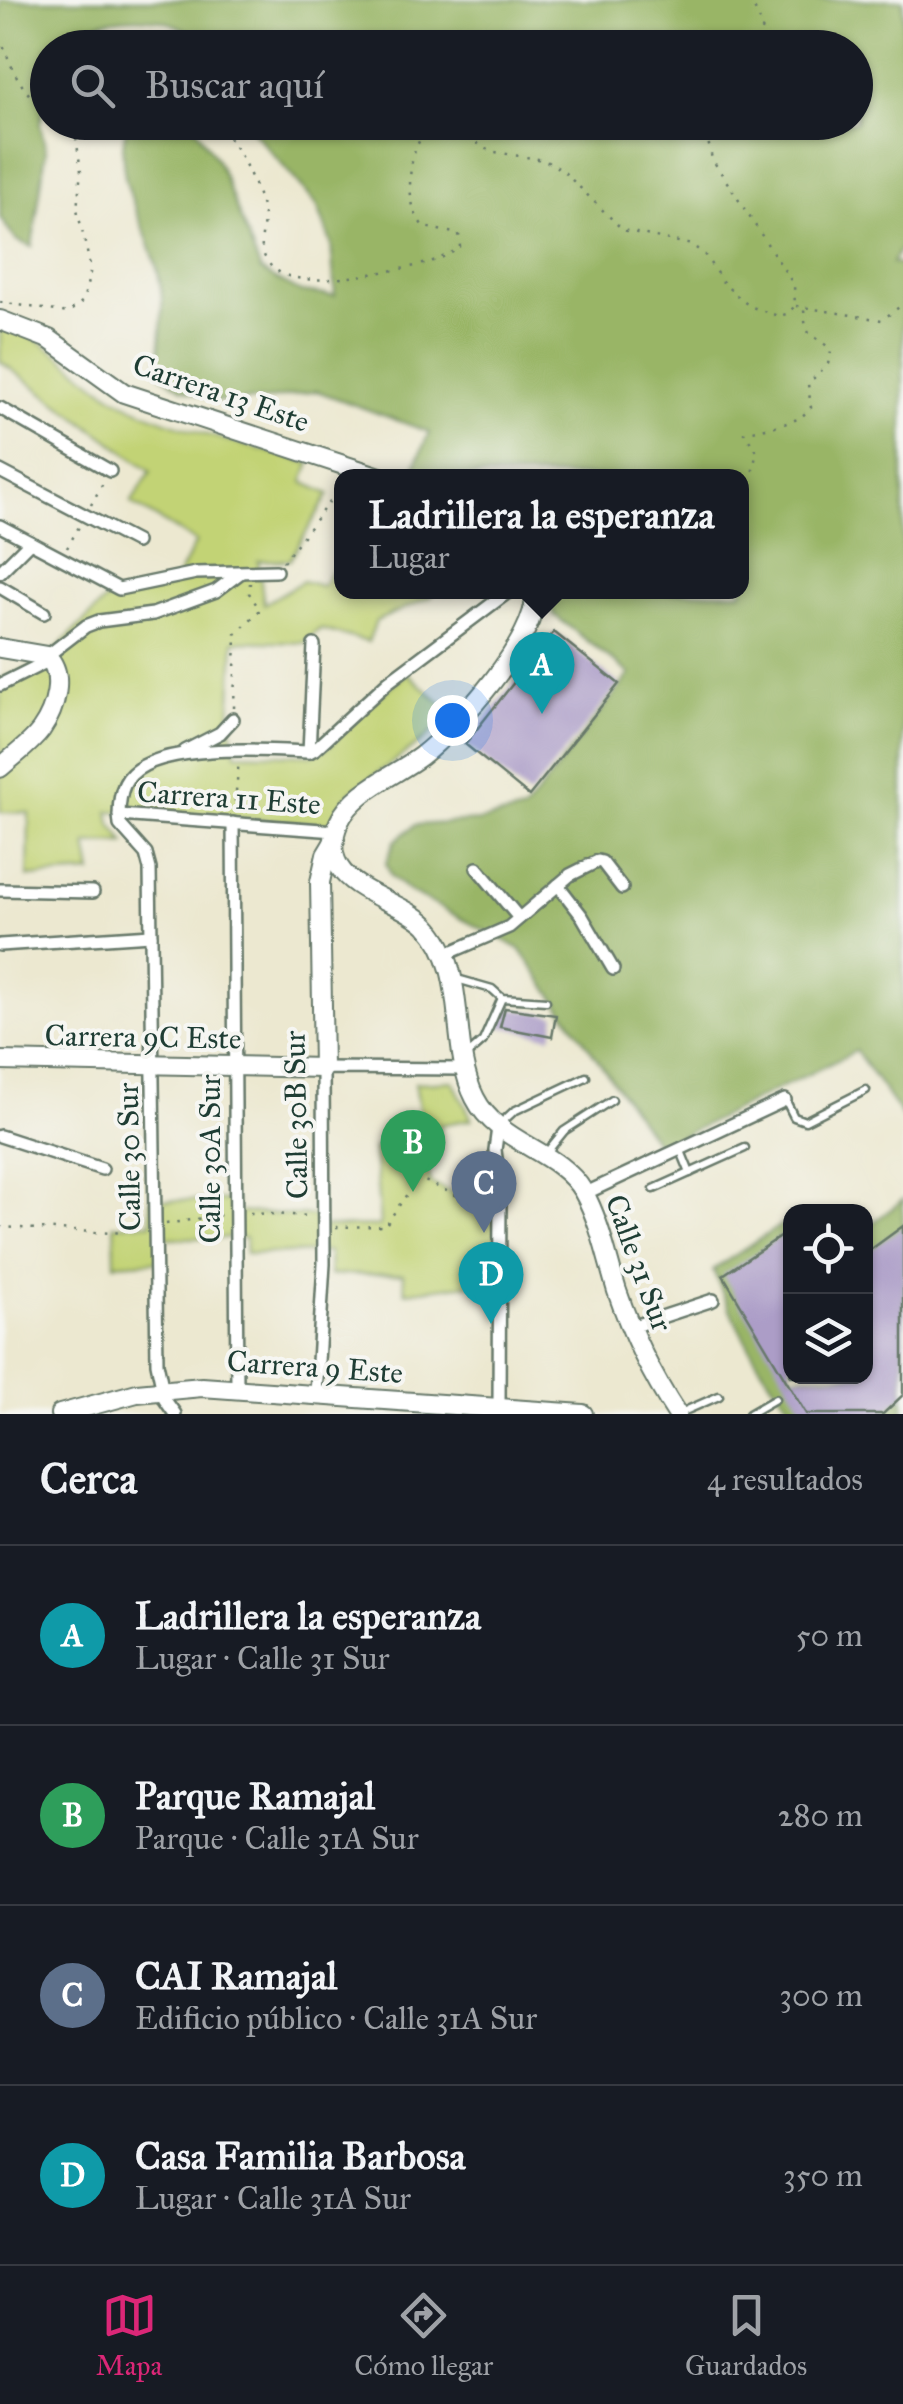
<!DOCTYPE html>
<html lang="es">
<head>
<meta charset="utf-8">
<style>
  body { margin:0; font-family:"IM FELL Great Primer",serif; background:#242831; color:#f1f3f6 }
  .controls { position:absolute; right:30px; bottom:30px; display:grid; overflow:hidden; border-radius:20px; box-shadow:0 2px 8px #0004 }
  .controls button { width:90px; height:90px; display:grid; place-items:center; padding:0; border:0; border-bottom:2px solid #363941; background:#171b24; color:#f1f3f6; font:50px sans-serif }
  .you { position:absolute; left:452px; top:720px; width:35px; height:35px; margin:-25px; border:8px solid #fff; border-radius:50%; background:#1a73e8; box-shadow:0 0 0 15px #1a73e833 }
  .badge { display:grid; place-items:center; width:65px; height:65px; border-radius:50%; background:#db2777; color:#fff; font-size:32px; font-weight:700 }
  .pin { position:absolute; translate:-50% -82px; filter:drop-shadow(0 2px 5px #0008) }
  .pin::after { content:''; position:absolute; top:52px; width:35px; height:30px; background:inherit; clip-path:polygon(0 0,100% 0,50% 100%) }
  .popup { position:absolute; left:334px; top:469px; width:415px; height:130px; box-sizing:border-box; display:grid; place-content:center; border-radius:20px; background:#171b24; filter:drop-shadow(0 2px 8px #0005); font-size:32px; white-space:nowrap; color:#9ea1a6 }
  .popup b { font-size:38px; color:#f1f3f6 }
  .popup::after { content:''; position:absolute; left:50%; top:100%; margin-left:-20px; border:20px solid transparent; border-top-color:#171b24 }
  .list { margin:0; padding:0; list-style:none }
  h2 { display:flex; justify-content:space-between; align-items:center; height:130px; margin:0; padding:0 40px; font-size:42px }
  h2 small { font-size:32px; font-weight:400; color:#9ea1a6 }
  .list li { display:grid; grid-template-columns:65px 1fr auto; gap:30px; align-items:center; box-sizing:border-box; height:180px; padding:0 40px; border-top:2px solid #363941 }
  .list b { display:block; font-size:38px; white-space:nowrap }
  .list p { margin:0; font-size:32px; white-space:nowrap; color:#9ea1a6 }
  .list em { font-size:32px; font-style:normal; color:#9ea1a6 }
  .icon { flex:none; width:55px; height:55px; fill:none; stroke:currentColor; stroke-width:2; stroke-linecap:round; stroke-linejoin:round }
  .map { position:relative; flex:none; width:903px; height:1414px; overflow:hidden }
  .search { position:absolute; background:#171b24; box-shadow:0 2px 8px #0004; left:30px; right:30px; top:30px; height:110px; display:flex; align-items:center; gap:25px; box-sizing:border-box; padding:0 35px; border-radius:55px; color:#9ea1a6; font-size:38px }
  .sheet { height:850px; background:#171b24 }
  nav { display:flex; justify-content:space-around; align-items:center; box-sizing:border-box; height:140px; border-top:2px solid #363941; background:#171b24; font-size:28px; color:#9ea1a6 }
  nav a { display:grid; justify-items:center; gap:5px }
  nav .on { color:#db2777 }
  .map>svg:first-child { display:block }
  .green { fill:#c2d375; stroke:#708854; stroke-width:2.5 }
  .forest { fill:#99b566; stroke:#5c794d; stroke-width:2.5 }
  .building { fill:#ac9dc7 }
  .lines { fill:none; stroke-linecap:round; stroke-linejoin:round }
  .lane-casing { stroke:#67796b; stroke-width:11 }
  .street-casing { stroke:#67796b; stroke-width:16 }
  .secondary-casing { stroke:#67796b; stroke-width:22 }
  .path { stroke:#67796b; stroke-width:2.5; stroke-dasharray:2.5 8; stroke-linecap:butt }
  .lane { stroke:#fff; stroke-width:6 }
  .street { stroke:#fff; stroke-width:11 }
  .secondary { stroke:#fff; stroke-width:18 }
  .labels { text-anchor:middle; stroke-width:8; stroke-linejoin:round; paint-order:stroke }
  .street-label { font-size:30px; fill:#1f3d34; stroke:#f6f6f2 }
</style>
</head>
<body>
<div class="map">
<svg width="903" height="1414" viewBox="0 0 903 1414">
  <rect width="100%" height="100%" fill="#f6f6f2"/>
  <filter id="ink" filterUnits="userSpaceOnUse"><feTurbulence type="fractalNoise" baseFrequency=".01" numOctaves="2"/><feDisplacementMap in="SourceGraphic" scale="20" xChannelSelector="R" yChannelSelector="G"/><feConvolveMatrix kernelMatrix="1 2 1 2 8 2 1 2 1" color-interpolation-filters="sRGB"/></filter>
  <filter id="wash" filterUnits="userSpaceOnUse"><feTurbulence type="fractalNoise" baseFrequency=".0048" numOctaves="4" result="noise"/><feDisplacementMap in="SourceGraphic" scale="40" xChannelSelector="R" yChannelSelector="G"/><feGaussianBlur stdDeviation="2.25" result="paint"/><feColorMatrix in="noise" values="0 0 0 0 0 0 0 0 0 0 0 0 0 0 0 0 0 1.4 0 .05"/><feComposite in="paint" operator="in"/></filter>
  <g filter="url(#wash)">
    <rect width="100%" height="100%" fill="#ece8d0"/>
    <g class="green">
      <path d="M 0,323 C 51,338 84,383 131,406 C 187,433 250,446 310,463 L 303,482 L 329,494 L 290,560 L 258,561 L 264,604 L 303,581 L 322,586 L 342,556 L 342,592 L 434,592 L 430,597 L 376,621 L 368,642 L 320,629 L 304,643 L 234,641 L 230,721 L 236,753 L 312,755 L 331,745 L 361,711 L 407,673 L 451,712 L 426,738 L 349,794 L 330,824 L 109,811 L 111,824 L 125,843 L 87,844 L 92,873 L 28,877 L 29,813 L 0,812 L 0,679 L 41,664 L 109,597 L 173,585 L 196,542 L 131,503 L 151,471 L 0,361 Z"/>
      <polygon points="453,1081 472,1119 439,1125 440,1138 427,1141 430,1183 496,1213 493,1281 405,1292 403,1274 330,1275 329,1252 246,1254 245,1238 164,1238 164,1261 115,1264 114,1225 151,1223 150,1200 236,1201 236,1212 316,1216 317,1227 380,1226 374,1148 412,1144 422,1126 415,1083"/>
    </g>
    <g class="forest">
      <path d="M 0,0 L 903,0 L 903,244 L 892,263 L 903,266 L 903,1117 L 856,1051 L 659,1147 L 520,949 L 410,892 L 391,876 L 386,863 L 395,841 L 415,825 L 479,821 L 524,811 L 630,674 L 553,614 L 550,592 L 742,592 L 742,477 L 420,476 L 413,471 L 429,432 L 317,391 L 265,400 L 216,401 L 182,389 L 158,372 C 159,334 167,311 158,272 C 146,221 109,177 128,123 L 193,123 L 219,164 L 261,271 L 301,292 L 335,296 L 331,243 L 317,205 L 246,123 L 856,122 L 856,48 L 201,48 C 185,15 136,16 106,21 C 91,24 75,36 62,43 L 61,47 L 48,48 L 47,96 L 40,123 L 46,151 L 32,247 L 16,240 L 0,218 Z"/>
      <path d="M 903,1200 L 903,1414 L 798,1414 C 759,1373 734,1322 713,1270 L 790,1219 L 790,1376 L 866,1376 L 866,1228 Z"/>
    </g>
    <g id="blocks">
      <g class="building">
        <polygon points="554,632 619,684 529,796 465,744"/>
        <polygon points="505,1008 556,1015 552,1037 500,1027"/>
        <polygon points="903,1226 903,1395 883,1414 806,1414 723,1275 790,1230 790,1376 866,1376 866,1253"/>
      </g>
    </g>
  </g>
  <g filter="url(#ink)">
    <use href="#blocks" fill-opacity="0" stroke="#67796b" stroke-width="2.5"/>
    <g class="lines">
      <defs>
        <g id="lane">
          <polyline points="457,979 492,989 502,998 546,1001"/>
          <polyline points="467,1055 483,1041 502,998"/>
          <polyline points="786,1101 794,1117 805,1121 866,1090"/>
          <polyline points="500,1124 514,1111 586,1077"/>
          <polyline points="681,1151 690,1173"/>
          <polyline points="547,1152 564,1131 612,1100"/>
          <polyline points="654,1189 745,1148"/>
          <polyline points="678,1414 719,1396"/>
          <polyline points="749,1414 775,1399"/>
        </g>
        <g id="street">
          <polyline points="0,408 110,471"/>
          <polyline points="0,471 136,542"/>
          <polyline points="0,526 119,589 196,573 276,571"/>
          <polyline points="0,572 30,542"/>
          <polyline points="0,587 44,613"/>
          <polyline points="47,656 86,626 99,621 153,614 216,591 240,573"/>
          <polyline points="0,685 50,660"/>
          <polyline points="185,751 220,733 233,719"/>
          <polyline points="309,752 314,645"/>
          <polyline points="119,815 336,831"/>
          <polyline points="233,823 237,1389"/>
          <polyline points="477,868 519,918"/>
          <polyline points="558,885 582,916 613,969"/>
          <polyline points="0,890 93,892"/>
          <polyline points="0,945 151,935"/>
          <polyline points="444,955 509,927 570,875 598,861 602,862 622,888"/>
          <polyline points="498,1128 495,1150 500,1190 499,1407"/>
          <polyline points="0,1136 102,1169"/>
          <polyline points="584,1194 785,1100"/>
          <polyline points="631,1327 713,1300"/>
          <polyline points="316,1394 324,1264 323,1068 464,1069"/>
          <path d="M 175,1414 L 165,1400 L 157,1363 L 150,869 L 146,854 L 120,825 C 118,809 119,786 132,774 C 163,743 267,750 309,752 L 315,749 L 388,682 L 508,592"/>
        </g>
        <g id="secondary">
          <polyline points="0,320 49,339 124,393 380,477"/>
          <path d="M 535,592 C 539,638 457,728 421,756 C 396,775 353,791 339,822 C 311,888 395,894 426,925 C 470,971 448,1045 475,1098 C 498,1144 558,1149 583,1191 C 600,1221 607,1259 617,1291 C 632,1335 652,1376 677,1414"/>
          <path d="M 0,648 L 47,656 C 66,675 55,710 41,730 C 30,745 13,756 0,768"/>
          <polyline points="0,1061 323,1068 320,882 326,855 335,840"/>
          <polyline points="60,1414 137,1393 202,1387 583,1414"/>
        </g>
      </defs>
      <use href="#lane" class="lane-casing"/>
      <use href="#street" class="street-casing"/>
      <use href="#secondary" class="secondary-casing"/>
      <g class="path">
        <polyline points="750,0 763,27 757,48"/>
        <path d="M 0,36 C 11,67 20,92 48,111"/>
        <polyline points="63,122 75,136"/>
        <path d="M 215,122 C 239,145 253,178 263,210 C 266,222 260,236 262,248 C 270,291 335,279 364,275 C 397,269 433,267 460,247 L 459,234 L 424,227 C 401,205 405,123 447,123 L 489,151 L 544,160 L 562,170 L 623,230 L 692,245 L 704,254 L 724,284 L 749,306 L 778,316 L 787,314 L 795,306 L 794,285 L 712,159 L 708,141 L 711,122"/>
        <polyline points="0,302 68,313 83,301 91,269 77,209 81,171 76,137 86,122"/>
        <polyline points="796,306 882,320 903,304"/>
        <path d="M 742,489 L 752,474 L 757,451 L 744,433 L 784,424 L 800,418 L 811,408 L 808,384 L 828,364 L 831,351 C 815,330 805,345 804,308"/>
        <polyline points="91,505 104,481"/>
        <polyline points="67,548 80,525"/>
        <polyline points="283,562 342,485"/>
        <polyline points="234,708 236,634 260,610 249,593 250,583"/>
        <polyline points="234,812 239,760"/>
        <polyline points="250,1213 311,1216"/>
        <polyline points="166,1224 227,1214"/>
        <polyline points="0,1227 113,1233 143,1228"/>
        <polyline points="336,1227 385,1226 418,1178 486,1209"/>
      </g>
      <use href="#lane" class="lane"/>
      <use href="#street" class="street"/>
      <use href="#secondary" class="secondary"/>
    </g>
  </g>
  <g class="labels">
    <g class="street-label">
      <text transform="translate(221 393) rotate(19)" y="10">Carrera 13 Este</text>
      <text transform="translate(229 798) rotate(4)" y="10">Carrera 11 Este</text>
      <text transform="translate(143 1037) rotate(1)" y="10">Carrera 9C Este</text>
      <text transform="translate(296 1115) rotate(-91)" y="10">Calle 30B Sur</text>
      <text transform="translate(129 1157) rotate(-91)" y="10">Calle 30 Sur</text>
      <text transform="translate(210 1159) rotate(-90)" y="10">Calle 30A Sur</text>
      <text transform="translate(639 1263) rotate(70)" y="10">Calle 31 Sur</text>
      <text transform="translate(315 1367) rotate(4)" y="10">Carrera 9 Este</text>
    </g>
  </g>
</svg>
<div class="controls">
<button><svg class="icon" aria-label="locate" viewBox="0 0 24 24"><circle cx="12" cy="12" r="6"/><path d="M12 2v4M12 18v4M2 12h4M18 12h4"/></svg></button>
<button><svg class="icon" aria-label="layers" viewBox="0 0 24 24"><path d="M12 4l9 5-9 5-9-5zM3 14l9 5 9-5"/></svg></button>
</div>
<div class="you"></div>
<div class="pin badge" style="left:542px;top:714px;background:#0f9aa8">A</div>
<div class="popup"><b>Ladrillera la esperanza</b>Lugar</div>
<div class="pin badge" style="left:413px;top:1192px;background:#2e9e5b">B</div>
<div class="pin badge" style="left:484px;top:1233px;background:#5c6f8a">C</div>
<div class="pin badge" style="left:491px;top:1324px;background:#0f9aa8">D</div>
<div class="search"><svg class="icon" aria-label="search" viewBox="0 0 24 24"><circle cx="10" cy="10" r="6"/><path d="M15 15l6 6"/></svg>Buscar aquí</div>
</div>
<section class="sheet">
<h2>Cerca<small>4 resultados</small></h2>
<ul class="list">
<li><span class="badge" style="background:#0f9aa8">A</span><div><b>Ladrillera la esperanza</b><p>Lugar · Calle 31 Sur</p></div><em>50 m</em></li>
<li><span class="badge" style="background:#2e9e5b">B</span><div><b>Parque Ramajal</b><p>Parque · Calle 31A Sur</p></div><em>280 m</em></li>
<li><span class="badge" style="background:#5c6f8a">C</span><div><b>CAI Ramajal</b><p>Edificio público · Calle 31A Sur</p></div><em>300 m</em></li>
<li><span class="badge" style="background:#0f9aa8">D</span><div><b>Casa Familia Barbosa</b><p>Lugar · Calle 31A Sur</p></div><em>350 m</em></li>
</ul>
</section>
<nav>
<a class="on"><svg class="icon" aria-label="map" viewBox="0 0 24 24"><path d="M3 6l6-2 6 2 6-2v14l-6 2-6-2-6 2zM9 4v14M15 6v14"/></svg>Mapa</a>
<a><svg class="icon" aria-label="directions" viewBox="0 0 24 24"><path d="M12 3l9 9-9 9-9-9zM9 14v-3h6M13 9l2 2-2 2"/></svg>Cómo llegar</a>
<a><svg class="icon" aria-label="saved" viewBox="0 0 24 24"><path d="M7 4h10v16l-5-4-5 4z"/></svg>Guardados</a>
</nav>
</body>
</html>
